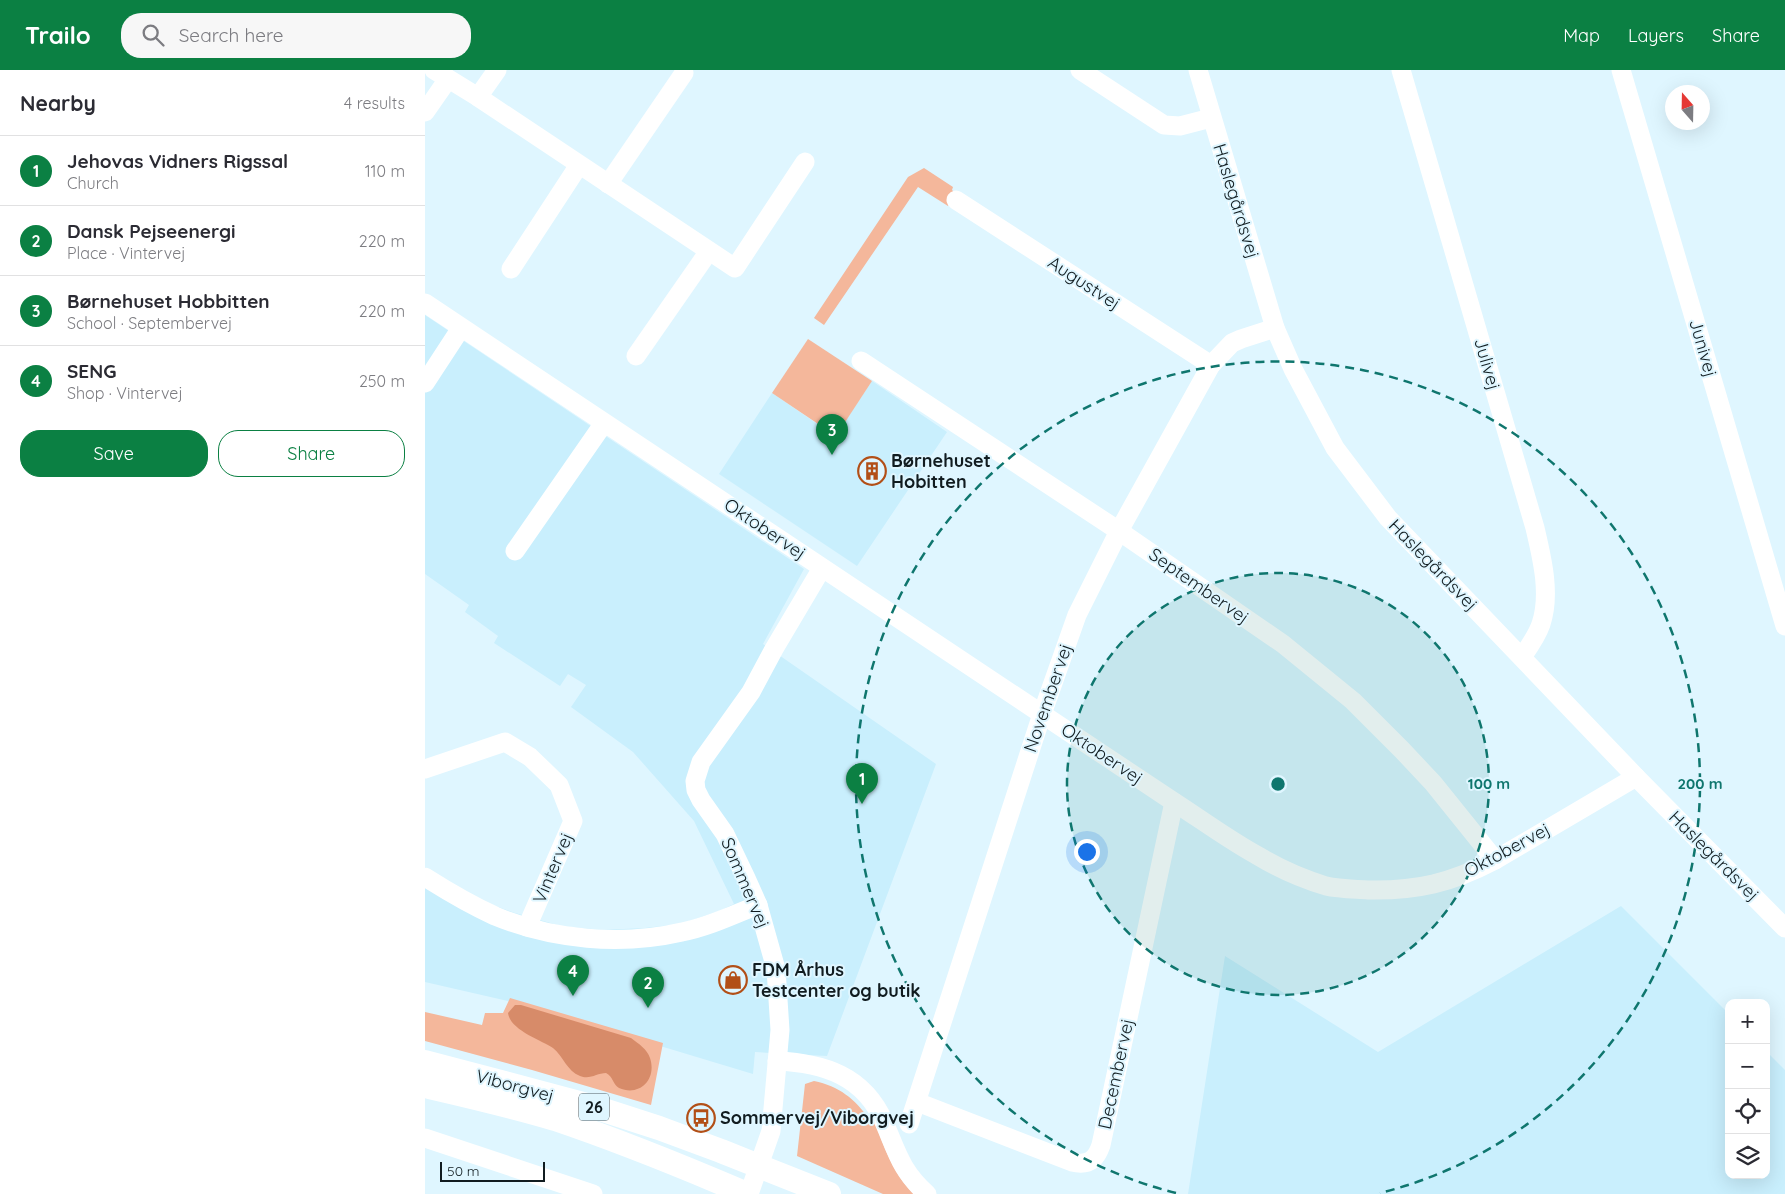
<!DOCTYPE html>
<html lang="en">
<head>
<meta charset="utf-8">
<style>
  body { margin:0; font-family:Quicksand,sans-serif; background:#f7f7f7; color:#2b2b33 }
  .controls { position:absolute; right:15px; bottom:15px; display:grid; overflow:hidden; border-radius:10px; box-shadow:0 5px 20px #0002 }
  .controls button { width:45px; height:45px; display:grid; place-items:center; padding:0; border:0; border-bottom:1px solid #e1e1e2; background:#fff; color:#2b2b33; font:25px sans-serif }
  .compass { position:absolute; left:1240px; top:15px; width:45px; height:45px; border-radius:50%; background:#fff; box-shadow:0 5px 20px #0002; rotate:340deg }
  .scale { position:absolute; left:15px; bottom:12px; width:105px; box-sizing:border-box; padding-left:5px; border:2px solid #111c20; border-top:0; font-size:14px; line-height:18px; white-space:nowrap; color:#111c20; -webkit-text-stroke:4px #dff6ff; paint-order:stroke }
  .you { position:absolute; left:661px; top:781px; width:18px; height:18px; margin:-12px; border:4px solid #fff; border-radius:50%; background:#1a73e8; box-shadow:0 0 0 8px #1a73e833 }
  .badge { display:grid; place-items:center; width:32px; height:32px; border-radius:50%; background:#0b8043; color:#fff; font-size:16px; font-weight:700 }
  .pin { position:absolute; translate:-50% -41px; filter:drop-shadow(0 1px 2px #0008) }
  .pin::after { content:''; position:absolute; top:26px; width:18px; height:15px; background:inherit; clip-path:polygon(0 0,100% 0,50% 100%) }
  .list { margin:0; padding:0; list-style:none }
  h2 { display:flex; justify-content:space-between; align-items:center; height:65px; margin:0; padding:0 20px; font-size:21px }
  h2 small { font-size:16px; font-weight:400; color:#7c7c81 }
  .list li { display:grid; grid-template-columns:32px 1fr auto; gap:15px; align-items:center; box-sizing:border-box; height:70px; padding:0 20px; border-top:1px solid #e1e1e2 }
  .list b { display:block; font-size:19px; white-space:nowrap }
  .list p { margin:0; font-size:16px; white-space:nowrap; color:#7c7c81 }
  .list em { font-size:16px; font-style:normal; color:#7c7c81 }
  .actions { display:flex; gap:10px; padding:15px 20px }
  .actions a { flex:1; padding:11px 0; border:1px solid #0b8043; border-radius:20px; text-align:center; font-size:18px; color:#0b8043 }
  .actions .main { background:#0b8043; color:#fff }
  .icon { flex:none; width:28px; height:28px; fill:none; stroke:currentColor; stroke-width:2; stroke-linecap:round; stroke-linejoin:round }
  .map { position:relative; flex:none; width:1360px; height:1124px; overflow:hidden }
  header { display:flex; align-items:center; gap:30px; box-sizing:border-box; height:70px; padding:0 25px; background:#0b8043; color:#fff }
  header strong { font-size:24px }
  nav { display:flex; gap:28px; margin-inline-start:auto; font-size:18px }
  .search { width:350px; height:45px; background:#f7f7f7; display:flex; align-items:center; gap:12px; box-sizing:border-box; padding:0 18px; border-radius:20px; color:#7c7c81; font-size:19px }
  main { display:flex }
  aside { flex:1; background:#fff }
  .map>svg:first-child { display:block }
  .built { fill:#c9effd }
  .green { fill:#f4b79b }
  .water { fill:#d78b69 }
  .lines { fill:none; stroke-linecap:round; stroke-linejoin:round }
  .minor { stroke:#fff; stroke-width:19 }
  .major { stroke:#fff; stroke-width:24 }
  .ring { fill:none; stroke:#0f766e; stroke-width:2.5; stroke-dasharray:9 6 }
  .labels { text-anchor:middle; stroke-width:4; stroke-linejoin:round; paint-order:stroke }
  .shield { fill:#dff6ff; stroke:#4f5d63; stroke-width:1 }
  .shield-label { font-size:16px; font-weight:bold; fill:#111c20 }
  .street-label { font-size:18px; fill:#111c20; stroke:#dff6ff }
  .poi-label { font-size:18px; font-weight:bold; fill:#111c20; stroke:#dff6ff; text-anchor:start }
  .centre { fill:#0f766e; stroke:#dff6ff; stroke-width:2.5 }
  .ring-label { font-size:15px; text-anchor:middle; font-weight:bold; fill:#0f766e; stroke:#dff6ff; stroke-width:4; stroke-linejoin:round; paint-order:stroke }
</style>
</head>
<body>
<header>
<strong>Trailo</strong>
<div class="search"><svg class="icon" aria-label="search" viewBox="0 0 24 24"><circle cx="10" cy="10" r="6"/><path d="M15 15l6 6"/></svg>Search here</div>
<nav><a>Map</a><a>Layers</a><a>Share</a></nav>
</header>
<main>
<aside>
<h2>Nearby<small>4 results</small></h2>
<ul class="list">
<li><span class="badge">1</span><div><b>Jehovas Vidners Rigssal</b><p>Church</p></div><em>110 m</em></li>
<li><span class="badge">2</span><div><b>Dansk Pejseenergi</b><p>Place · Vintervej</p></div><em>220 m</em></li>
<li><span class="badge">3</span><div><b>Børnehuset Hobbitten</b><p>School · Septembervej</p></div><em>220 m</em></li>
<li><span class="badge">4</span><div><b>SENG</b><p>Shop · Vintervej</p></div><em>250 m</em></li>
</ul>
<div class="actions"><a class="main">Save</a><a>Share</a></div>
</aside>
<div class="map">
<svg width="1360" height="1124" viewBox="0 0 1360 1124">
  <rect width="100%" height="100%" fill="#dff6ff"/>
  <g class="built">
    <polygon points="0,245 379,499 338,574 511,694 402,986 330,982 328,1004 96,934 0,912 0,797 51,829 90,843 136,856 177,860 220,858 255,854 294,841 309,834 269,751 208,682 146,637 161,615 143,604 135,616 69,573 73,566 40,542 44,535 0,504"/>
    <polygon points="447,311 522,362 432,496 294,404 347,323 410,366"/>
    <polygon points="1196,836 1304,944 1304,1105 1341,1105 1341,981 1360,1000 1360,1124 763,1124 800,886 953,982"/>
  </g>
  <g class="green">
    <polygon points="499,98 528,117 527,120 531,124 523,136 493,117 399,255 389,248 483,107"/>
    <polygon points="383,269 447,311 411,366 347,323"/>
    <polygon points="85,928 238,973 226,1035 107,1000 0,971 0,942 57,955 60,943 78,943"/>
    <path d="M 389,1011 C 414,1016 430,1029 444,1049 L 448,1048 C 459,1075 467,1103 489,1124 L 458,1124 L 372,1086 L 380,1014 Z"/>
  </g>
  <path class="water" d="M 90,935 L 96,935 L 206,968 C 214,974 222,979 225,988 C 232,1009 215,1027 194,1018 C 188,1015 188,1006 181,1003 C 172,1003 165,1010 155,1006 C 142,1001 138,986 128,978 C 116,970 85,960 83,943 Z"/>
  <g class="lines">
    <g class="minor">
      <polyline points="9,0 53,27 310,198 380,92"/>
      <polyline points="655,0 739,55 755,56 786,48"/>
      <polyline points="773,0 850,258 868,299 910,378 963,448 1211,707 1360,858"/>
      <path d="M 976,0 L 1110,458 C 1117,488 1126,524 1116,554 C 1112,566 1104,577 1097,587"/>
      <polyline points="1196,0 1360,556"/>
      <polyline points="53,27 72,0"/>
      <polyline points="0,42 23,9"/>
      <polyline points="183,114 259,3"/>
      <polyline points="531,130 786,295"/>
      <polyline points="86,199 154,95"/>
      <path d="M 0,233 L 749,732 C 777,750 805,771 835,787 C 855,799 878,809 901,816 C 914,819 929,819 943,820 C 992,821 1026,813 1070,790 L 1211,707"/>
      <polyline points="211,286 284,181"/>
      <polyline points="436,291 694,461 858,574 928,631 977,680 1008,713 1070,790"/>
      <polyline points="0,313 36,258"/>
      <polyline points="90,481 179,353"/>
      <polyline points="0,699 80,672 105,687 134,715 148,751 102,857"/>
      <path d="M 0,807 C 22,821 46,835 70,846 C 128,870 196,876 257,862 C 283,857 308,845 333,835"/>
      <path d="M 352,991 C 399,993 439,1006 459,1052 C 472,1082 476,1101 502,1124"/>
      <path d="M 492,1032 L 647,1092 C 663,1096 671,1090 676,1075 L 749,732"/>
      <polyline points="484,1054 617,644 652,545 694,461 786,295 807,273 816,269 850,258"/>
      <polyline points="0,1068 168,1124"/>
      <polyline points="324,1124 346,1061 355,960 351,899 333,835 321,808 300,764 276,730 271,720 270,711 276,692 326,622 349,579 397,498"/>
    </g>
    <g class="major">
      <polyline points="0,992 166,1036 234,1058 296,1081 404,1124"/>
      <path d="M 0,1016 C 43,1026 87,1036 130,1049 C 195,1071 259,1097 322,1124"/>
    </g>
  </g>
  <circle cx="853" cy="714" r="211" fill="#0f766e" fill-opacity=".12"/>
  <g class="ring">
    <circle cx="853" cy="714" r="211"/>
    <path d="M751 1123A422 422 0 1 1 955 1123"/>
  </g>
  <defs>
    <symbol id="building-ring" viewBox="-11 -11 22 22"><circle r="9.5" fill="#dff6ff" stroke="#b24f17" stroke-width="1.5"/><path d="M-4-6H4V6H1V3H-1V6H-4ZM-2.5-4.3h1.7v1.8h-1.7ZM.8-4.3h1.7v1.8H.8ZM-2.5-1h1.7V.8h-1.7ZM.8-1h1.7V.8H.8Z" fill="#b24f17"/></symbol>
    <symbol id="shop-ring" viewBox="-11 -11 22 22"><circle r="9.5" fill="#dff6ff" stroke="#b24f17" stroke-width="1.5"/><path d="M-5-2.5h2.3a2.7 3.5 0 0 1 5.4 0H5L5.5 6h-11ZM-1.5-2.5h3a1.5 2.3 0 0 0-3 0Z" fill="#b24f17"/></symbol>
    <symbol id="bus-ring" viewBox="-11 -11 22 22"><circle r="9.5" fill="#dff6ff" stroke="#b24f17" stroke-width="1.5"/><path d="M-5-6H5V4H4V6H2V4H-2V6H-4V4H-5ZM-3.5-4V0h7V-4ZM-3.5 1.2v1.5H-2V1.2ZM2 1.2v1.5H3.5V1.2Z" fill="#b24f17"/></symbol>
  </defs>
  <g fill-rule="evenodd">
    <use href="#building-ring" x="431" y="385" width="32" height="32"/>
    <use href="#shop-ring" x="292" y="894" width="32" height="32"/>
    <use href="#bus-ring" x="260" y="1032" width="32" height="32"/>
  </g>
  <g class="labels">
    <rect class="shield" x="154" y="1023.5" width="30" height="27" rx="4"/>
    <g class="shield-label">
      <text x="169" y="1043">26</text>
    </g>
    <g class="street-label">
      <text transform="translate(811 131) rotate(73)" y="6">Haslegårdsvej</text>
      <text transform="translate(659 213) rotate(33)" y="6">Augustvej</text>
      <text transform="translate(1278 278) rotate(74)" y="6">Junivej</text>
      <text transform="translate(1062 294) rotate(74)" y="6">Julivej</text>
      <text transform="translate(340 459) rotate(34)" y="6">Oktobervej</text>
      <text transform="translate(1008 495) rotate(46)" y="6">Haslegårdsvej</text>
      <text transform="translate(774 516) rotate(35)" y="6">Septembervej</text>
      <text transform="translate(623 628) rotate(-71)" y="6">Novembervej</text>
      <text transform="translate(677 684) rotate(34)" y="6">Oktobervej</text>
      <text transform="translate(1082 780) rotate(-28)" y="6">Oktobervej</text>
      <text transform="translate(1289 786) rotate(45)" y="6">Haslegårdsvej</text>
      <text transform="translate(128 798) rotate(-67)" y="6">Vintervej</text>
      <text transform="translate(320 813) rotate(67)" y="6">Sommervej</text>
      <text transform="translate(691 1004) rotate(-78)" y="6">Decembervej</text>
      <text transform="translate(90 1016) rotate(15)" y="6">Viborgvej</text>
    </g>
    <g class="poi-label">
      <text x="466" y="397">Børnehuset<tspan x="466" dy="21">Hobitten</tspan></text>
      <text x="327" y="906">FDM Århus<tspan x="327" dy="21">Testcenter og butik</tspan></text>
      <text x="295" y="1054">Sommervej/Viborgvej</text>
    </g>
  </g>
  <circle cx="853" cy="714" r="8" class="centre"/>
  <g class="ring-label">
    <text x="1064" y="719">100 m</text>
    <text x="1275" y="719">200 m</text>
  </g>
</svg>
<div class="controls">
<button>+</button>
<button>−</button>
<button><svg class="icon" aria-label="locate" viewBox="0 0 24 24"><circle cx="12" cy="12" r="6"/><path d="M12 2v4M12 18v4M2 12h4M18 12h4"/></svg></button>
<button><svg class="icon" aria-label="layers" viewBox="0 0 24 24"><path d="M12 4l9 5-9 5-9-5zM3 14l9 5 9-5"/></svg></button>
</div>
<svg class="compass" viewBox="-18 -18 36 36"><path d="M0-13l5 13h-10z" fill="#e53935"/><path d="M0 13l5-13h-10z" fill="#7c7c81"/></svg>
<div class="scale">50 m</div>
<div class="you"></div>
<div class="pin badge" style="left:437px;top:734px">1</div>
<div class="pin badge" style="left:223px;top:938px">2</div>
<div class="pin badge" style="left:407px;top:385px">3</div>
<div class="pin badge" style="left:148px;top:926px">4</div>
</div>
</main>
</body>
</html>
